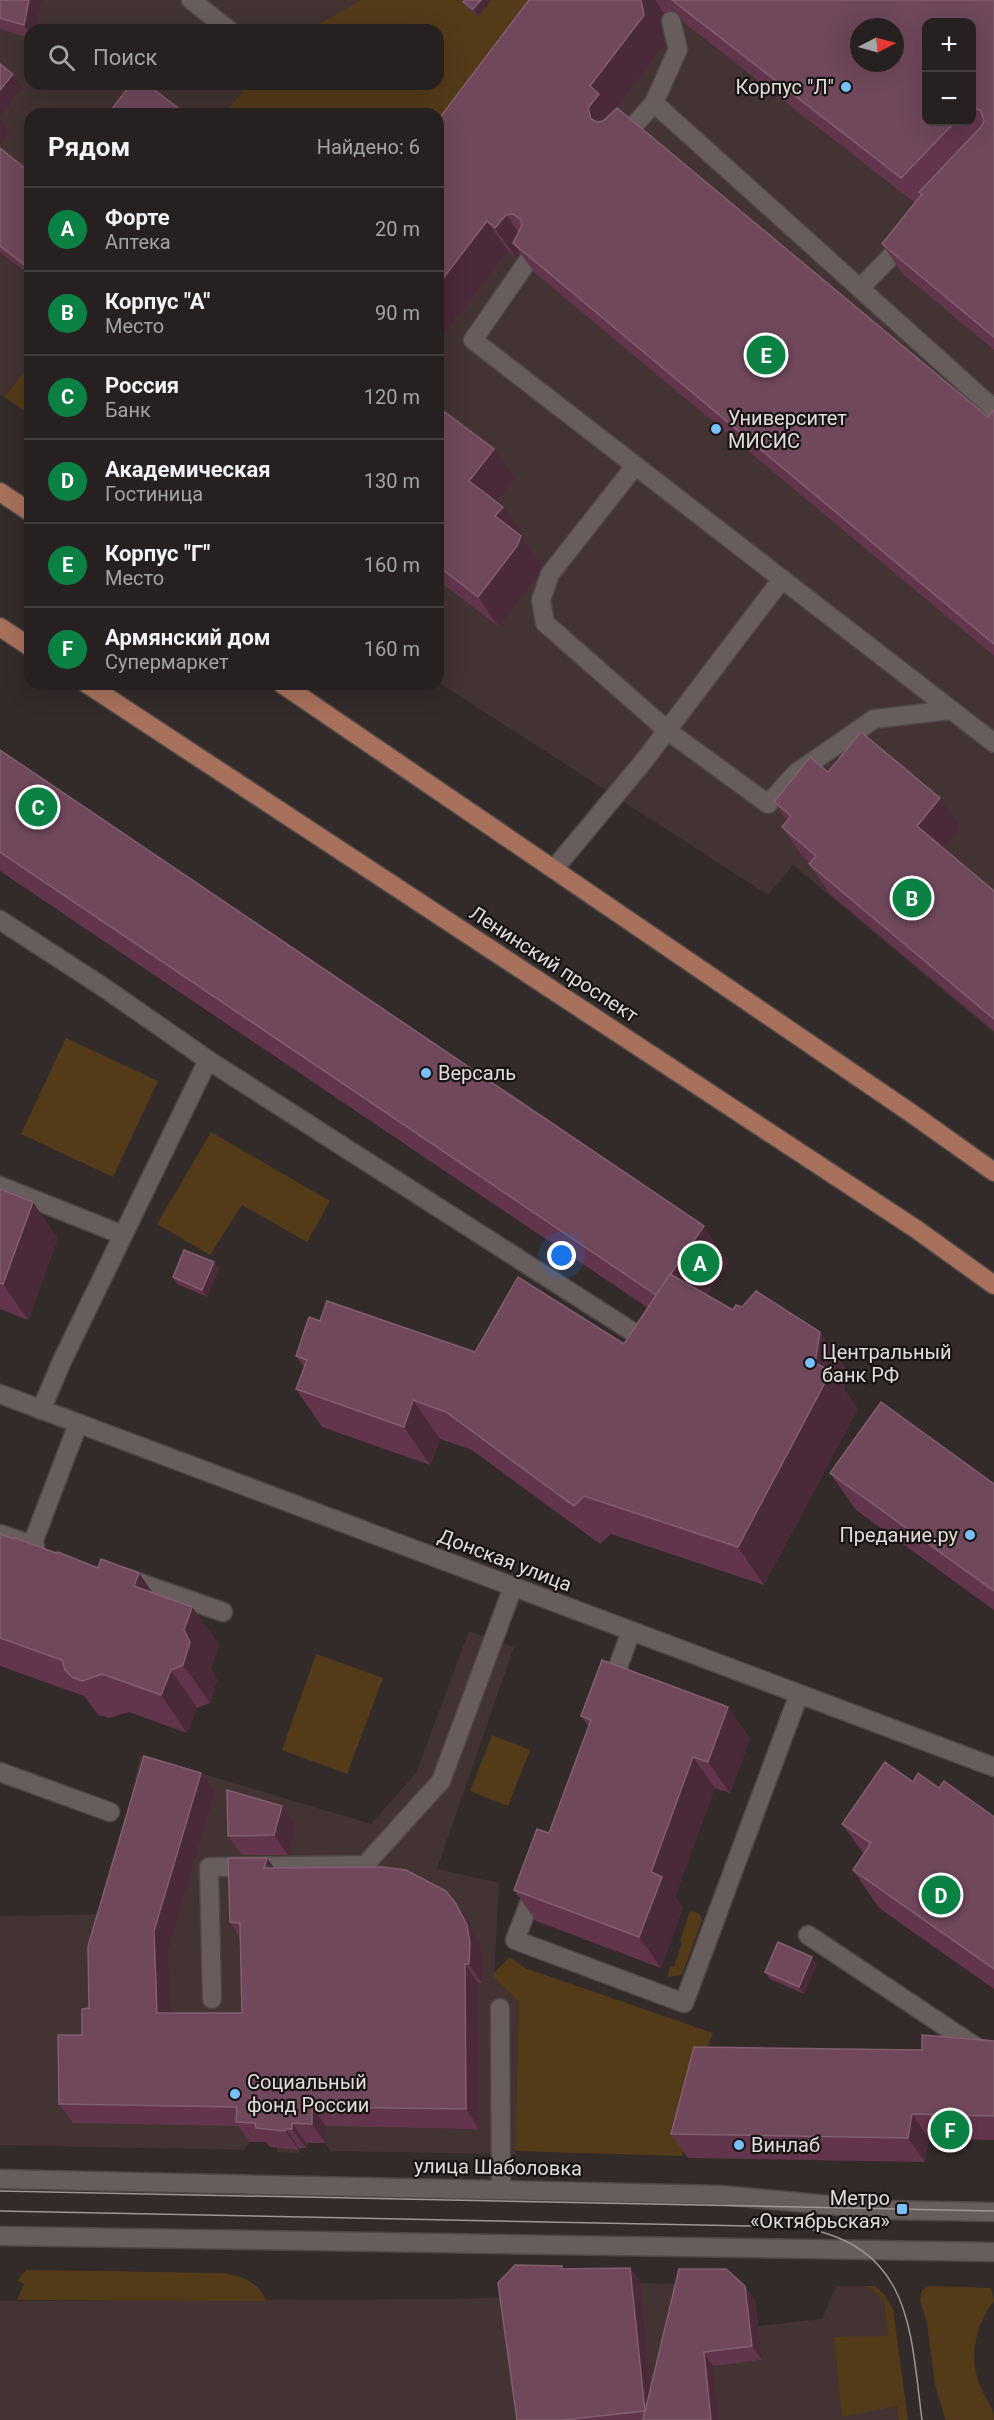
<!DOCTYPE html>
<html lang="ru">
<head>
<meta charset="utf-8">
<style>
  body { margin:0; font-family:Roboto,sans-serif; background:#322d2d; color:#f1f3f6 }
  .controls { position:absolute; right:18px; top:18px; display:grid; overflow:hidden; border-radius:12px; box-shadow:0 6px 24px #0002 }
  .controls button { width:54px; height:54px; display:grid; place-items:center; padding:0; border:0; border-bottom:2px solid #423e3e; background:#262020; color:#f1f3f6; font:30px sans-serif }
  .compass { position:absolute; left:850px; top:18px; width:54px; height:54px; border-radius:50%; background:#262020; box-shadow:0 6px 24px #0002; rotate:84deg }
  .you { position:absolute; left:562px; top:1256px; width:21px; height:21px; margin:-15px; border:4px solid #fff; border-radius:50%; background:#1a73e8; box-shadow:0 0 0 9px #1a73e833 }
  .badge { display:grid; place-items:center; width:39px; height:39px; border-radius:50%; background:#0b8043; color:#fff; font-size:20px; font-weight:700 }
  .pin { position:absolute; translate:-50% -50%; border:3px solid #fff; box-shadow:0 2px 6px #0006 }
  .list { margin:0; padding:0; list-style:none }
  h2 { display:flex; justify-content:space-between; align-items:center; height:78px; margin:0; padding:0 24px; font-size:26px }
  h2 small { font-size:20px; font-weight:400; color:#a4a3a5 }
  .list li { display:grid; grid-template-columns:39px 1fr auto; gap:18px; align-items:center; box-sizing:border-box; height:84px; padding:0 24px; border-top:2px solid #423e3e }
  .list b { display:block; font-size:22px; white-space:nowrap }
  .list p { margin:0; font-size:20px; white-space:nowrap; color:#a4a3a5 }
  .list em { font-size:20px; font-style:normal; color:#a4a3a5 }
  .icon { flex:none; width:33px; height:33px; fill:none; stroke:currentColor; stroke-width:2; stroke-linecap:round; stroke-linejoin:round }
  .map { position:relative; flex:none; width:994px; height:2420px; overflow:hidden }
  .search { position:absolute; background:#262020; box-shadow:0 6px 24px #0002; left:24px; top:24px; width:420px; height:66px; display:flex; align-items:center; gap:15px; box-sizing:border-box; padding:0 21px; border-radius:18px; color:#a4a3a5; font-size:22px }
  .panel { position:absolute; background:#262020; box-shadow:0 6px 24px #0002; left:24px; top:108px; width:420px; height:582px; border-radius:18px }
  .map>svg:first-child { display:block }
  .built { fill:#433333; fill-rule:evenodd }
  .green { fill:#533a19 }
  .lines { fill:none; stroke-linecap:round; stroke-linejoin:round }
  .service-casing { stroke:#4e4647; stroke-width:21 }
  .minor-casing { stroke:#4e4647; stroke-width:21 }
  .secondary-casing { stroke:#4e4647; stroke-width:21 }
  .primary-casing { stroke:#4e4647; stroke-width:21 }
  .service { stroke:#685d5d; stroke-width:18 }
  .minor { stroke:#685d5d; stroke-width:18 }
  .secondary { stroke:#685d5d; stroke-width:18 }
  .primary { stroke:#a8715b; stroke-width:18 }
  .tram { stroke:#9d9696; stroke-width:1.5 }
  .wall { fill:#63354c; fill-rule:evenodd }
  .shaded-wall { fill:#4a2938 }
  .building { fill:#70475b; stroke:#825e6f; stroke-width:1.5; fill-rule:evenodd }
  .poi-dot { fill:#79bff8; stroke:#181414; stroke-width:2 }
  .labels { text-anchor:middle; stroke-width:4.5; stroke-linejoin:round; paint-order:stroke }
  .poi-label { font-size:20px; fill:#e1dbda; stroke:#181414; text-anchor:start }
  .street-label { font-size:20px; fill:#e1dbda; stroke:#181414 }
</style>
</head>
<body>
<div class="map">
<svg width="994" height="2420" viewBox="0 0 994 2420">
  <rect width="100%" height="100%" fill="#332a2a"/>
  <g class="built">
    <polygon points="0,0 361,0 308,30 30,30 30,84 248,84 224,114 30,114 30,364 4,397 0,394"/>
    <path d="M 573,0 L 994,0 L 994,1033 L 793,865 L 768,895 L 438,682 L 438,177 ZM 926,22 L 972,22 L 972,122 L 926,122 ZM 859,27 L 895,27 L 895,63 L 859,63 Z"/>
    <polygon points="469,1631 514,1647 437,1869 499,1883 494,1977 519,2002 515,2154 330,2151 325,2143 307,2143 306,2148 300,2148 299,2153 277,2152 277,2148 270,2147 269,2142 250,2142 244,2150 0,2145 0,1916 107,1914 140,1755 371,1824 416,1773"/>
    <polygon points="640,2281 640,2283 688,2284 755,2300 758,2326 822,2319 836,2286 868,2286 884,2302 899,2420 0,2420 0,2301 450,2299 508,2297"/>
  </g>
  <g class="green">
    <polygon points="361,0 573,0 438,177 438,114 224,114 248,84 438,84 438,30 308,30"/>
    <polygon points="30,364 30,414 4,397"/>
    <polygon points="66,1038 158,1081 113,1177 21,1134"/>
    <polygon points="211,1132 330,1201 307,1242 242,1205 210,1255 157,1224"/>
    <polygon points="316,1654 383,1678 347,1774 282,1750"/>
    <polygon points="492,1735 530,1750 508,1806 470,1791"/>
    <polygon points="690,1911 699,1913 702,1920 682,1975 667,1977 670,1966 674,1967 682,1942 680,1941"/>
    <polygon points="510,1957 525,1968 713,2033 693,2080 703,2083 682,2156 515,2151 519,2002 494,1977 494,1973"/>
    <path d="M 26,2270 L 224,2273 C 242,2276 259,2282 266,2301 L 17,2300 L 24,2284 L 17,2281 Z"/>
    <polygon points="868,2286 875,2286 884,2294 893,2309 908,2420 899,2420 897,2406 842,2417 834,2337 888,2336 884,2302"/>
    <path d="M 929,2286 L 991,2288 L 994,2301 C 974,2326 968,2361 982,2390 C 987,2401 994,2408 994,2420 L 946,2420 L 945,2418 L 935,2385 L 927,2323 L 920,2301 L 922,2290 Z"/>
  </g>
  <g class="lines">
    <defs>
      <g id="service">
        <polyline points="191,0 229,30"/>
        <polyline points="654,103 678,49 671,21"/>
        <polyline points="620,141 654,103 994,409"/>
        <polyline points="532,255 473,340 994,743"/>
        <polyline points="860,288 907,240"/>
        <polyline points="635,466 550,574 541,600 545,623 668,731 768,804 796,773 874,719 951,710"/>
        <polyline points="554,869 643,762 782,579"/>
        <polyline points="0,920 103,987 208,1060 650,1343"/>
        <polyline points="0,1186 123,1235"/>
        <polyline points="41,1410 62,1361 208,1060"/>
        <polyline points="0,1534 35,1546"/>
        <polyline points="32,1545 78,1424"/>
        <polyline points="126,1578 223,1612"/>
        <polyline points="610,1689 631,1631"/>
        <polyline points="0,1772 110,1812"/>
        <polyline points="536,1886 515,1940 684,2003 799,1694"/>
        <polyline points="808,1935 979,2049 994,2051"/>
        <polyline points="212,1999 209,1867 365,1865 441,1781 513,1587"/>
        <polyline points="500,2008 501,2190"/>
      </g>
      <polyline id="minor" points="0,1394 994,1767"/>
      <g id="secondary">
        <polyline points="0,2179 720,2195 884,2210 994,2212"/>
        <polyline points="0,2236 994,2252"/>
      </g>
      <g id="primary">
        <polyline points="0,492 30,512"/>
        <polyline points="0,627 30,647"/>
        <polyline points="87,684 916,1229 994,1285"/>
        <polyline points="282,684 911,1113 994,1172"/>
      </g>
    </defs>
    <use href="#service" class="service-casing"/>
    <use href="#minor" class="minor-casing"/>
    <use href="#secondary" class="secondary-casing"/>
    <use href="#primary" class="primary-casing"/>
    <use href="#service" class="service"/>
    <use href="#minor" class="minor"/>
    <use href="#secondary" class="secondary"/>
    <use href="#primary" class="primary"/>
    <g class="tram">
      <polyline points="0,2191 994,2211"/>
      <path d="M 0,2211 L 800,2227 C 912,2247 910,2328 922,2420"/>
    </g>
  </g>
  <g class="wall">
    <polygon points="0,0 42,0 35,30 30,30 30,38 0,29"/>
    <polygon points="492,0 478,16 468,9 463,2"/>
    <path d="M 529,0 L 994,0 L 994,350 L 903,274 L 882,244 L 915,203 L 683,22 L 675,11 L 674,10 L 664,13 L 660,18 L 665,44 L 617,108 L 988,417 L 994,410 L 994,656 L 534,272 L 520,253 L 516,258 L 508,251 L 438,343 ZM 972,22 L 972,122 L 927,122 Z"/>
    <polygon points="0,148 30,172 30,275 0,252"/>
    <polygon points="438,421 515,479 497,502 524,537 523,538 542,566 538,576 499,627 438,580"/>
    <polygon points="0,750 729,1262 707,1295 733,1310 742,1307 820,1332 847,1370 844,1389 858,1409 764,1585 611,1534 600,1544 472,1450 440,1439 430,1465 322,1427 296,1389 304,1367 296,1356 320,1321 475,1352 624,1344 648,1308 0,871"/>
    <polygon points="828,772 961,828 944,849 994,891 994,1031 830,894 809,864 810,863 803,857 782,827 787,821 774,802"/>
    <polygon points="0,1189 58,1238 28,1320 0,1309"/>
    <polygon points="219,1269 207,1297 177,1284 173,1277"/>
    <polygon points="830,1473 994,1484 994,1610 856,1510"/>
    <polygon points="0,1534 192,1607 219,1645 211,1668 217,1680 210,1703 197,1708 187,1733 129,1712 109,1718 98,1715 84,1696 0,1666"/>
    <polygon points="581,1716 750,1738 730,1793 715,1788 675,1896 683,1908 661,1968 536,1921 514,1890 549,1833 589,1727"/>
    <polygon points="913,1782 994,1817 994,1989 879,1908 853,1870 864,1854 842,1824"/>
    <polygon points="215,1792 168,1951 170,2013 242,2013 240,1938 230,1922 275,1868 470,1923 480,1945 484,1962 482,1983 478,1983 479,2129 326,2126 326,2143 306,2143 306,2148 299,2148 299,2150 270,2147 266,2142 249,2142 238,2126 73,2123 59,2104 82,2035 89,2008"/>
    <polygon points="296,1826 288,1855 242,1855 228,1836"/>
    <polygon points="817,1964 804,1994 770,1979 765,1972"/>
    <polygon points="994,2041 994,2140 929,2139 925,2162 688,2158 671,2134"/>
    <polygon points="562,2266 564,2269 630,2268 640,2281 651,2388 755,2300 762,2360 713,2366 719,2420 517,2420"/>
  </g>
  <g class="shaded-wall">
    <polygon points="29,0 42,0 35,30 30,30 30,34 24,25"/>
    <polygon points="481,0 492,0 478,16 473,9"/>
    <polygon points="641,0 655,0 664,13 660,18 665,44 613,113 609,138 591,119 588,108 590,86"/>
    <polygon points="13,74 22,88 0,116 0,90"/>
    <polygon points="0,119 9,132 0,144"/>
    <polygon points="506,215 527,245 513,243 520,253 516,258 495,228"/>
    <polygon points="487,221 508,251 438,343 438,285"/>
    <polygon points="494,449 515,479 490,511 469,481"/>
    <polygon points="503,507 524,537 523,538 542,566 538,576 499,627 478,597 495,516"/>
    <polygon points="940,798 961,828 938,856 917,826"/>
    <polygon points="33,1202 58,1238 28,1320 3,1284"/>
    <polygon points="704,1226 729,1262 682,1331 657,1296"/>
    <polygon points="214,1262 219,1269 207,1297 202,1290"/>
    <polygon points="820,1332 847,1370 844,1389 858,1409 764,1585 738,1547 815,1363"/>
    <polygon points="413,1400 440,1439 430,1465 404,1427"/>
    <polygon points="139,1573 165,1611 134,1586"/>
    <polygon points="192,1607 219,1645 211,1668 217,1680 210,1703 183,1665 184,1630"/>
    <polygon points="171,1670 197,1708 187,1733 161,1695"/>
    <polygon points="728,1707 750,1738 730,1793 708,1762"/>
    <polygon points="693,1757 715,1788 675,1896 683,1908 661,1968 639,1937 651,1872"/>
    <polygon points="201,1773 215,1792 168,1951 171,2032 157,2013 154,1931"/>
    <polygon points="282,1806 296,1826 288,1855 274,1835"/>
    <polygon points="267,1858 281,1877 264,1868"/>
    <polygon points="456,1904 470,1923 480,1945 484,1962 482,1983 469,1964"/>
    <polygon points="812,1957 817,1964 804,1994 799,1987"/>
    <polygon points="465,1964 478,1983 479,2129 466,2109"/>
    <polygon points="312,2107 326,2126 326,2143 312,2124"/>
    <polygon points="912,2114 929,2139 925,2162 908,2138"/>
    <polygon points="292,2123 306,2143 306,2148 292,2129"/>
    <polygon points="286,2129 299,2148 299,2150 285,2131"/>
    <polygon points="630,2268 640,2281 654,2420 645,2411"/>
    <polygon points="745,2286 755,2300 762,2360 752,2346"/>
    <polygon points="704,2352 713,2366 719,2420 711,2420"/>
  </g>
  <g class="building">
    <polygon points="0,0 29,0 24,25 0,18"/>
    <polygon points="465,0 481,0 473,9 463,2"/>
    <polygon points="529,0 641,0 644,15 590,86 599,94 588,108 591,119 597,122 603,121 617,108 988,417 994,410 994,644 513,243 522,225 521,220 513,214 506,215 495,228 487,221 438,285 438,120"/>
    <path d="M 672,0 L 994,0 L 994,337 L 882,244 L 922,194 L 919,192 L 981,127 L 984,121 L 981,111 L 975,108 L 972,109 L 972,22 L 927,22 L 927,122 L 955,122 L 901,178 ZM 859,27 L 895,27 L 895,63 L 859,63 Z"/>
    <polygon points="0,64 13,74 0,90"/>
    <polygon points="131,84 147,84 186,114 108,114"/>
    <polygon points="0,148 30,172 30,269 0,246"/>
    <polygon points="445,412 494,449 469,481 503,507 495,516 521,536 517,546 478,597 438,566 438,421"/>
    <polygon points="861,732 940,798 917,826 994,891 994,1019 809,864 816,856 782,827 791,816 774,802 810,757 828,772"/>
    <polygon points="0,750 704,1226 656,1295 0,852"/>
    <polygon points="0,1189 33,1202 3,1284 0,1283"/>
    <polygon points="184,1250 214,1262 202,1290 173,1277"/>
    <polygon points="670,1274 733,1310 736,1305 742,1307 756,1291 820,1332 815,1363 831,1371 738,1547 584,1496 574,1506 446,1412 413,1400 404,1427 296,1389 307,1360 296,1356 309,1317 320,1321 327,1301 475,1352 518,1277 624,1344"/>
    <polygon points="881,1402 994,1484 994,1591 830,1473"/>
    <polygon points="0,1534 13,1539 15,1538 56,1553 58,1552 98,1568 101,1559 139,1573 134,1586 192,1607 184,1630 190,1642 183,1665 171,1670 161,1695 102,1674 82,1681 72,1677 65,1670 62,1660 0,1638"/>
    <polygon points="602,1660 728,1707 708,1762 693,1757 651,1872 662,1877 639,1937 514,1890 537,1829 549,1833 591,1720 581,1716"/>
    <polygon points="144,1756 201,1773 154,1931 157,2013 242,2013 240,1923 230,1922 228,1858 267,1858 264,1868 382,1867 406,1870 446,1891 456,1904 467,1925 470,1943 469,1964 465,1964 466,2109 312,2107 312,2124 292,2123 292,2129 286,2129 285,2131 256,2128 255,2123 236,2122 237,2107 59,2104 58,2035 82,2035 82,2009 89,2008 88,1946"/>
    <polygon points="885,1762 913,1782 918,1773 939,1788 944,1781 994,1817 994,1969 853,1870 871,1843 842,1824"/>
    <polygon points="227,1790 282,1806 274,1835 228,1836"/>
    <polygon points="778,1942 812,1957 799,1987 765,1972"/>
    <polygon points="922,2035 994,2041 994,2116 912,2114 908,2138 671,2134 694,2047 922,2050"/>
    <polygon points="515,2265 562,2266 561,2269 630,2268 645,2411 562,2420 517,2420 498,2283"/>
    <polygon points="679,2269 726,2269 745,2286 752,2346 704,2352 711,2420 643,2420"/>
  </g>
  <g class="poi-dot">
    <circle cx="846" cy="87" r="6"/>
    <circle cx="716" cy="429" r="6"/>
    <circle cx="426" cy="1073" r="6"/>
    <circle cx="810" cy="1363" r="6"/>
    <circle cx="970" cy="1535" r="6"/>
    <circle cx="235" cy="2094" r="6"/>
    <circle cx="739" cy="2145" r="6"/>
    <rect x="896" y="2203" width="12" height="12" rx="3"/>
  </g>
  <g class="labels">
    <g class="poi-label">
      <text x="834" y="94" text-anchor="end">Корпус "Л"</text>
      <text x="728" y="425">Университет<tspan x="728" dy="23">МИСИС</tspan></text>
      <text x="438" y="1080">Версаль</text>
      <text x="822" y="1359">Центральный<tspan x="822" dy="23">банк РФ</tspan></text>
      <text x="958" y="1542" text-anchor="end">Предание.ру</text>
      <text x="247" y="2089">Социальный<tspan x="247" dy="23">фонд России</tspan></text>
      <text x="751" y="2152">Винлаб</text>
      <text x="890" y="2205" text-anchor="end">Метро<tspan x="890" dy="23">«Октябрьская»</tspan></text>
    </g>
    <g class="street-label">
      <text transform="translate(554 964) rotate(33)" y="7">Ленинский проспект</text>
      <text transform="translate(505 1560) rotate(21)" y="7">Донская улица</text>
      <text transform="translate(498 2167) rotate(1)" y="7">улица Шаболовка</text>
    </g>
  </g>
</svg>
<div class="controls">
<button>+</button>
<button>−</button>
</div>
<svg class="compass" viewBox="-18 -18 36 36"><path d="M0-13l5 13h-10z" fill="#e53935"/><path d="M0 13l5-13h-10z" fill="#a4a3a5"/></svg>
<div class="you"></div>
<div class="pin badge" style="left:700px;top:1263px">A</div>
<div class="pin badge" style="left:912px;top:898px">B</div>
<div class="pin badge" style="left:38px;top:807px">C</div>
<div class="pin badge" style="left:941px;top:1895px">D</div>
<div class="pin badge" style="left:766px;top:355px">E</div>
<div class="pin badge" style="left:950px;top:2130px">F</div>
<div class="search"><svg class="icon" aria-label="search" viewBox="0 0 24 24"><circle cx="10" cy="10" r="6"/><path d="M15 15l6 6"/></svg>Поиск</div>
<section class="panel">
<h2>Рядом<small>Найдено: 6</small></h2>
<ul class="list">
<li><span class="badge">A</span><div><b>Форте</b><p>Аптека</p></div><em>20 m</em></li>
<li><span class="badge">B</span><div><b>Корпус &quot;А&quot;</b><p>Место</p></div><em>90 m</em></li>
<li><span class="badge">C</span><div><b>Россия</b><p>Банк</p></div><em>120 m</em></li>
<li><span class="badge">D</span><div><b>Академическая</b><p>Гостиница</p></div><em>130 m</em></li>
<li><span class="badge">E</span><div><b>Корпус &quot;Г&quot;</b><p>Место</p></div><em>160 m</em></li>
<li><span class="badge">F</span><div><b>Армянский дом</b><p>Супермаркет</p></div><em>160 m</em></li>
</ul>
</section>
</div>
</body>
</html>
